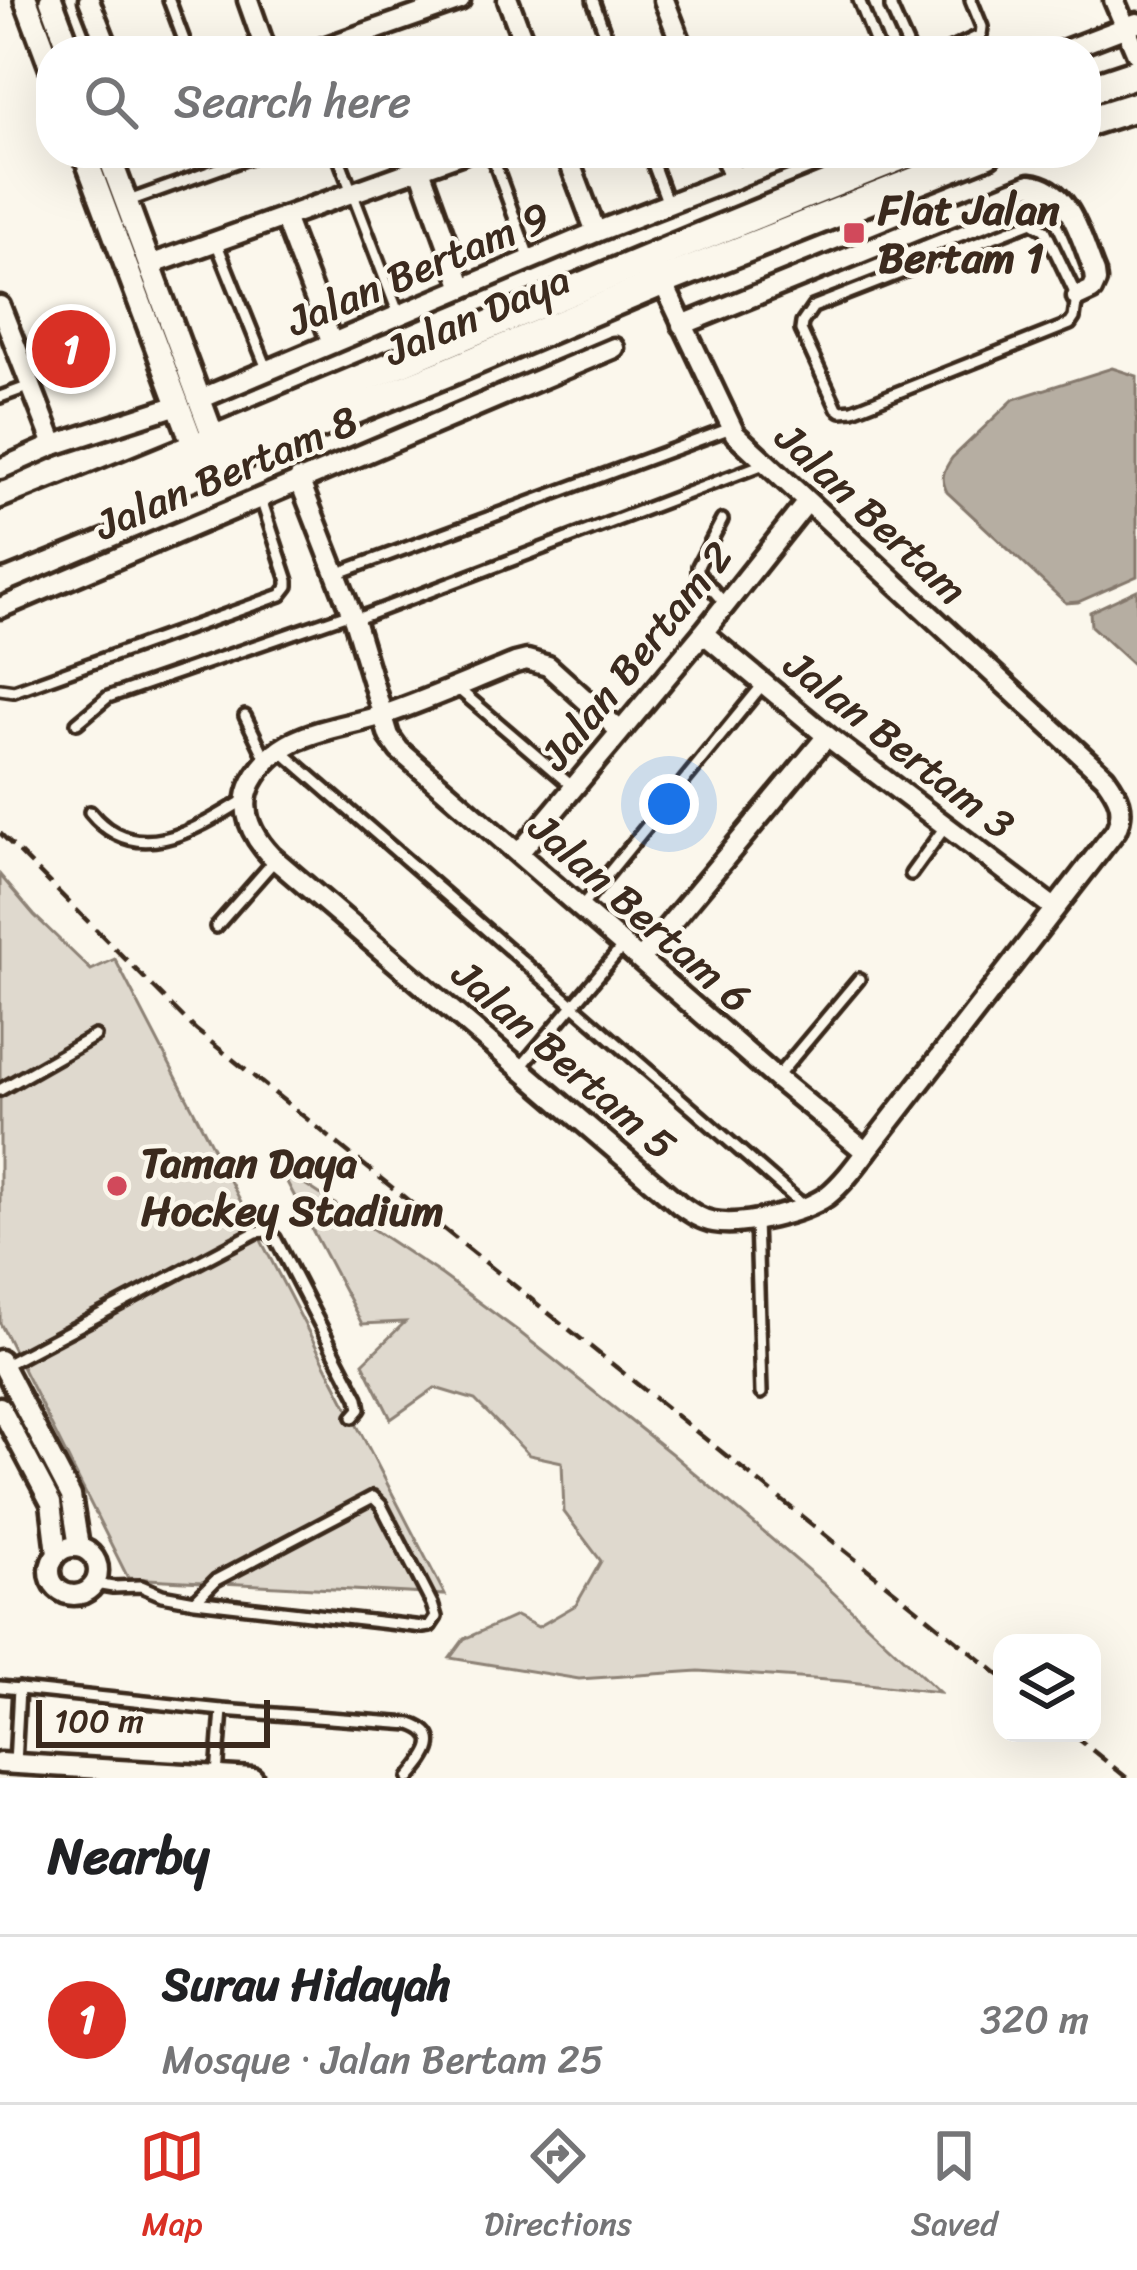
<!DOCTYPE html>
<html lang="en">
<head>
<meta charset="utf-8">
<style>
  body { margin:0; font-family:Sriracha,sans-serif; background:#f6f6f6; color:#202124 }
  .controls { position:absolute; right:36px; bottom:36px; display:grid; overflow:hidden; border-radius:24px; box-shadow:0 12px 48px #0002 }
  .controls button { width:108px; height:108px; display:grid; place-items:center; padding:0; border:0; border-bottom:3px solid #e0e0e0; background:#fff; color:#202124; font:60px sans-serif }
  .scale { position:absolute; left:36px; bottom:30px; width:234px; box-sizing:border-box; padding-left:12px; border:6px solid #3b2a1e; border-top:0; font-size:33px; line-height:42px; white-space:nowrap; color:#3b2a1e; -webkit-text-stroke:9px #fbf7ec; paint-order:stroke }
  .you { position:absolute; left:669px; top:804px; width:42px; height:42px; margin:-30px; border:9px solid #fff; border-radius:50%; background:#1a73e8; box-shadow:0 0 0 18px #1a73e833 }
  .badge { display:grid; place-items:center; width:78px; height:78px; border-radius:50%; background:#d93025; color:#fff; font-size:39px; font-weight:700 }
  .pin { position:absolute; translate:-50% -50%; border:6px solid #fff; box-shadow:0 3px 12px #0006 }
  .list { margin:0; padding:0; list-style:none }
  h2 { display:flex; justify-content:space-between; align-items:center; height:156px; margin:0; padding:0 48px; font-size:51px }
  h2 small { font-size:39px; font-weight:400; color:#757577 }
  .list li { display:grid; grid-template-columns:78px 1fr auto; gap:36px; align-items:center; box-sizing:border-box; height:168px; padding:0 48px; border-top:3px solid #e0e0e0 }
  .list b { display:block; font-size:45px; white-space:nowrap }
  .list p { margin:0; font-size:39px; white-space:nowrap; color:#757577 }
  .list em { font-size:39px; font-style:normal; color:#757577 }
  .icon { flex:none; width:66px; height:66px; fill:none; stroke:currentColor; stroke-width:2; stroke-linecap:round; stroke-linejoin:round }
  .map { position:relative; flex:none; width:1137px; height:1778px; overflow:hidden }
  .search { position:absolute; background:#fff; box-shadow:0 12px 48px #0002; left:36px; right:36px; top:36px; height:132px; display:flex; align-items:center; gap:30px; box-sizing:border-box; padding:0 42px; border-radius:48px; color:#757577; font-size:45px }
  .sheet { height:324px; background:#fff }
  nav { display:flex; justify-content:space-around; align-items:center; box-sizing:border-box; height:168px; border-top:3px solid #e0e0e0; background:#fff; font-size:33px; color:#757577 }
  nav a { display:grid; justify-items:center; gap:6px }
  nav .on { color:#d93025 }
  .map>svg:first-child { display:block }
  .green { fill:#dfd9ce; stroke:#8d8276; stroke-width:3 }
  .water { fill:#b6aea2; stroke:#85796d; stroke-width:3 }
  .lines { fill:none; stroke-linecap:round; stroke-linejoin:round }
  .service-casing { stroke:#3b2a1e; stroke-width:18 }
  .minor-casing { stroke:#3b2a1e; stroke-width:27 }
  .tertiary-casing { stroke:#3b2a1e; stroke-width:30 }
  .primary-casing { stroke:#3b2a1e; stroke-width:36 }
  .service { stroke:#fbf7ec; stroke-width:9 }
  .minor { stroke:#fbf7ec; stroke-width:18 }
  .tertiary { stroke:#fbf7ec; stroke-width:21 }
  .primary { stroke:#fbf7ec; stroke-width:27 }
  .rail { stroke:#3b2a1e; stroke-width:4.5; stroke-dasharray:18 9; stroke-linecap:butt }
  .poi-dot { fill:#d1495b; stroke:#fbf7ec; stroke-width:4.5 }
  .labels { text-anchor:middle; stroke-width:9; stroke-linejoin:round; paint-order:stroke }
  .poi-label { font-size:42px; font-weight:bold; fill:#3b2a1e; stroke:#fbf7ec; text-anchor:start }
  .street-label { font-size:42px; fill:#3b2a1e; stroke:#fbf7ec }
</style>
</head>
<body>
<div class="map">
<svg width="1137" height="1778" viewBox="0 0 1137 1778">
  <rect width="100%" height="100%" fill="#fbf7ec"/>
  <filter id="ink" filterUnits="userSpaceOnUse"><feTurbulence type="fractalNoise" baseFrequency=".00833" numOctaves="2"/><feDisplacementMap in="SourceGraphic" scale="24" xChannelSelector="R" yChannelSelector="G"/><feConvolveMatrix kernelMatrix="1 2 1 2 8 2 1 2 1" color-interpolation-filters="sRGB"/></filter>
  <g filter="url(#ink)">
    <g class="green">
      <polygon points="0,875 34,915 91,970 115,959 445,1595 128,1578 0,1323"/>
      <polygon points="279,1167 442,1275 518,1331 672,1454 822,1582 939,1692 841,1681 699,1671 579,1679 450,1658 464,1639 516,1616 538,1627 576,1605 601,1561 564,1512 562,1462 529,1455 475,1400 435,1388 391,1419 363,1363 405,1322 362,1324"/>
    </g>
    <g class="water">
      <path d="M 1112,368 L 1137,376 L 1137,576 L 1078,602 L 1066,603 L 947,492 C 940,478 943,471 952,458 L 1014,399 Z"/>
      <polygon points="1137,590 1137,668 1091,626 1090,612"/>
    </g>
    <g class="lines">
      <defs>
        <g id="service">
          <polyline points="169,0 188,51"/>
          <polyline points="593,0 611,51"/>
          <polyline points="859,0 879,51"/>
          <polyline points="891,0 891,8 910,51"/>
          <polyline points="947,51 981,35 982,27 971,0"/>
          <polyline points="337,153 399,315"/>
          <polyline points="491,153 530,260"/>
          <polyline points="649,153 668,204"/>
          <polyline points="126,202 262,153"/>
          <polygon points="1032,222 1045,230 1077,297 1074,318 1070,324 853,410 841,411 837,408 801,330 802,323 813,307"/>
          <polyline points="216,242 268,371"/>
          <polyline points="0,397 30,386"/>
          <polyline points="722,520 698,566 698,573 726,605"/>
          <polyline points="336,574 731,428"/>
          <polyline points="354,620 764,464"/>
          <polyline points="456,687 574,788"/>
          <polyline points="0,689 14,691 281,595 288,586 288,581 260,496"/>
          <polyline points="245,716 266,759"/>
          <polyline points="77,723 108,697 351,613"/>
          <polyline points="280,750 805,1207"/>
          <path d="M 90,812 C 136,869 197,829 246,799"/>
          <polyline points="911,874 945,827"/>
          <polyline points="581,907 764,683"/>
          <polyline points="216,927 275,860"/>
          <polyline points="520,1068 624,945"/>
          <polyline points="776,1078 859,979"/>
          <polyline points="0,1090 95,1036"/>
          <polyline points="756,1219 761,1393"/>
          <polyline points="3,1366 256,1232 266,1231 275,1238 358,1398 360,1409 353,1417"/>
          <polyline points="95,1584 113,1587 141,1586 162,1595 195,1601 423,1627 430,1626 436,1617 432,1604 381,1505 373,1497 216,1580 195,1601"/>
          <path d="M 0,1687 L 222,1710 L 411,1724 C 447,1736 425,1759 409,1778"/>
          <polyline points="15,1764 19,1688"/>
          <polyline points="217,1775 222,1710"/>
        </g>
        <g id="minor">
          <polyline points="89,0 109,51"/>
          <polyline points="248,0 266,51"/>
          <polyline points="508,0 527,51"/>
          <polyline points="664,0 684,51"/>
          <polyline points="1114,0 1137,54"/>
          <polyline points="315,51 460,0"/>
          <polyline points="1063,51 1137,23"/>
          <polyline points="566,153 596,232"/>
          <polyline points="724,153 734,179"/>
          <polyline points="420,169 463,288"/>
          <polyline points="284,217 332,343"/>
          <polyline points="150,265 463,153"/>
          <polyline points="0,306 54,445"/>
          <path d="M 682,325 L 1030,184 C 1071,188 1081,240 1095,273 L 1096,281 L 1092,290 L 1077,297"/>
          <polyline points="200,399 596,232 800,153"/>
          <polyline points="0,469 54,445 178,405"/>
          <polyline points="299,479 354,620 389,736 399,750 776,1078 866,1152"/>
          <polyline points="0,608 614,348"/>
          <polyline points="703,633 827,736 1054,908"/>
          <path d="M 620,731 L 548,666 L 527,660 L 515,663 C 472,680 430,699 386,714 C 336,731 280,729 252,782 C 238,809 252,836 271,856 L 680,1205 C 690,1212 701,1220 714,1222 C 743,1227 803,1213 827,1196 C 842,1184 854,1168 866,1152 L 1116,830 C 1126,808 1118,795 1105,777 L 735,434 L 658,272"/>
          <polyline points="519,853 703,633 807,502"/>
          <polyline points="641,959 827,736"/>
          <polyline points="0,1360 71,1496 79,1547"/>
          <polyline points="0,1407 51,1503 57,1553"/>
          <circle cx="74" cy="1571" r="24"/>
          <polyline points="0,1763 253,1778"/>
        </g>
        <g id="tertiary">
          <polyline points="26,0 51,67"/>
          <polyline points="51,0 70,51"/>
          <polyline points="84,153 199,460"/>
          <polyline points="108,153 219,452"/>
        </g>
        <g id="primary">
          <polyline points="1086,90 1137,73"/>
          <polyline points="1086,122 1137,106"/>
          <path d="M 0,527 C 305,406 604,273 909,153"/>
          <polyline points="0,553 448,372 663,281 987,153"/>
        </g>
      </defs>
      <use href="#service" class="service-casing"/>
      <use href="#minor" class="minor-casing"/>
      <use href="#tertiary" class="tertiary-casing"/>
      <use href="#primary" class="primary-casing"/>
      <use href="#service" class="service"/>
      <use href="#minor" class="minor"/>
      <use href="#tertiary" class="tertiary"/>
      <use href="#primary" class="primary"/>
      <g class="rail">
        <polyline points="0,833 196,1030 1002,1677"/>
        <polyline points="1071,1733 1127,1778"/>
      </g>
    </g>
  </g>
  <g class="poi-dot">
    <rect x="842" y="221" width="24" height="24" rx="6"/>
    <circle cx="117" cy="1186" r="12"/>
  </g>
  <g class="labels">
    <g class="poi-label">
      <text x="878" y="224">Flat Jalan<tspan x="878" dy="48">Bertam 1</tspan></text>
      <text x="141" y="1177">Taman Daya<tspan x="141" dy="48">Hockey Stadium</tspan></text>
    </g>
    <g class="street-label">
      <text transform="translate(418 268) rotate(-23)" y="15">Jalan Bertam 9</text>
      <text transform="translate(477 314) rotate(-23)" y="15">Jalan Daya</text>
      <text transform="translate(226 472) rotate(-23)" y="15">Jalan Bertam 8</text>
      <text transform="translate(872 513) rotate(43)" y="15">Jalan Bertam</text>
      <text transform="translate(636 655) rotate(-51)" y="15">Jalan Bertam 2</text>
      <text transform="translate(900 744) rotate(38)" y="15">Jalan Bertam 3</text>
      <text transform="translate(641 912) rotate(41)" y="15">Jalan Bertam 6</text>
      <text transform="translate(565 1059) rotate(41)" y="15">Jalan Bertam 5</text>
    </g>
  </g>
</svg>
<div class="controls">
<button><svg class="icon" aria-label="layers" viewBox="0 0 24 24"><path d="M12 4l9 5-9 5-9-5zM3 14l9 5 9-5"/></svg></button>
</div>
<div class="scale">100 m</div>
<div class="you"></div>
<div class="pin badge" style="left:71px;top:349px">1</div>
<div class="search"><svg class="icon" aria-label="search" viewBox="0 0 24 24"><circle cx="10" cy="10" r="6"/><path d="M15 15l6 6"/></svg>Search here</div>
</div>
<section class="sheet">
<h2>Nearby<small></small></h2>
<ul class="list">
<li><span class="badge">1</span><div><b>Surau Hidayah</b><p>Mosque · Jalan Bertam 25</p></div><em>320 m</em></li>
</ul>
</section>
<nav>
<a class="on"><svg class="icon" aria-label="map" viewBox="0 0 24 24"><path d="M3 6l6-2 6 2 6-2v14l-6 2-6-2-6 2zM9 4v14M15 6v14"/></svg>Map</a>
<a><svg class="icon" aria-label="directions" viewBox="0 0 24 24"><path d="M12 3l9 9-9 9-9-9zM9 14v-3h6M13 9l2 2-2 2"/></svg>Directions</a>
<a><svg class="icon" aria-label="saved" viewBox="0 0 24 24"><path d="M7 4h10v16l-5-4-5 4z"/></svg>Saved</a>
</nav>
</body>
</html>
